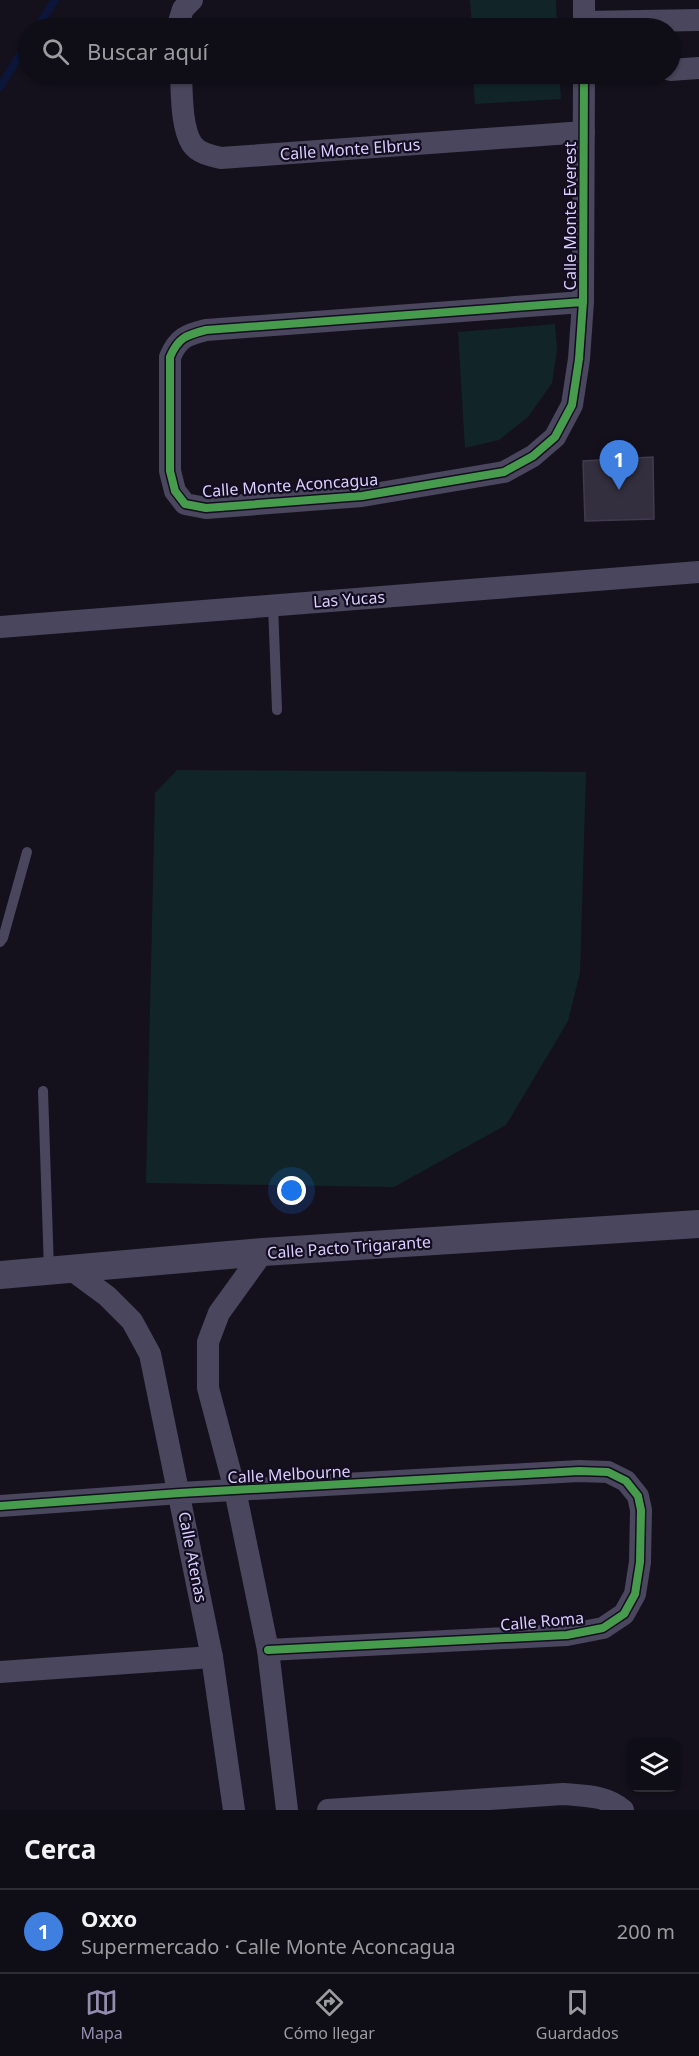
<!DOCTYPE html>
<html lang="es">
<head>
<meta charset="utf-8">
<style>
  body { margin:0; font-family:"Noto Sans",sans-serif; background:#18161e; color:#f1f3f6 }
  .controls { position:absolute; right:18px; bottom:18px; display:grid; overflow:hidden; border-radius:12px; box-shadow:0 2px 4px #0004 }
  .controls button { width:54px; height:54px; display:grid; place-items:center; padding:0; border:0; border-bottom:2px solid #2f2d34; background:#0f0d15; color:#f1f3f6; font:30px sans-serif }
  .you { position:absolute; left:292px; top:1191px; width:21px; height:21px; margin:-15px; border:4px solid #fff; border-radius:50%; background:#1a73e8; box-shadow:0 0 0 9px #1a73e833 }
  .badge { display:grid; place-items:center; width:39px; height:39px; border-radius:50%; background:#948caf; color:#fff; font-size:20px; font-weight:700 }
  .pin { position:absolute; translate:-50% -50px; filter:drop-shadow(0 2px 3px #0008) }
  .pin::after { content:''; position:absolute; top:32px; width:21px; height:18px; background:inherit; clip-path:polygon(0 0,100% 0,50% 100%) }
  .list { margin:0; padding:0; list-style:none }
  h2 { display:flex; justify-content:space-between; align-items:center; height:78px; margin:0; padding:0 24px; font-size:26px }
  h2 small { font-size:20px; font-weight:400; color:#9b9ca0 }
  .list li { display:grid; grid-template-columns:39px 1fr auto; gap:18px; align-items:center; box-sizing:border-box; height:84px; padding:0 24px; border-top:2px solid #2f2d34 }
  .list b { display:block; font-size:22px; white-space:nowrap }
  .list p { margin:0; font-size:20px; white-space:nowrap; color:#9b9ca0 }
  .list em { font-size:20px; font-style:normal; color:#9b9ca0 }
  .icon { flex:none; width:33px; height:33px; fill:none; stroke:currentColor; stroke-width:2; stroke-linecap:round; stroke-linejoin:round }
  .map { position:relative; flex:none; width:699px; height:1810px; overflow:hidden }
  .search { position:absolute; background:#0f0d15; box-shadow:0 2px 4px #0004; left:18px; right:18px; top:18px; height:66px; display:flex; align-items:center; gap:15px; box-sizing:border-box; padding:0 21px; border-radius:33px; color:#9b9ca0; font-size:22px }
  .sheet { height:162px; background:#0f0d15 }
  nav { display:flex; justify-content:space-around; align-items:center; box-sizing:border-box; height:84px; border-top:2px solid #2f2d34; background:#0f0d15; font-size:16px; color:#9b9ca0 }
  nav a { display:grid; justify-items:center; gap:3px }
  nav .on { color:#948caf }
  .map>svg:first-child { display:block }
  .green { fill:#112528 }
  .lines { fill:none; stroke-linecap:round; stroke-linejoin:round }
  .stream { stroke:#0b163a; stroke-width:8 }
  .building { fill:#332f3e; stroke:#423b4f; stroke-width:1.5 }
  .service { stroke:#4a465d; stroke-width:10 }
  .minor { stroke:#4a465d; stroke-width:22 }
  .tertiary { stroke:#4a465d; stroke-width:28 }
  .cycleway-casing { stroke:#130d20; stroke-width:11 }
  .cycleway { stroke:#469c4c; stroke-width:8 }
  .labels { text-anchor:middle; stroke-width:4.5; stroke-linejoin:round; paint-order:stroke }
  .street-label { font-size:16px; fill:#d9cefe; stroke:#130d20 }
</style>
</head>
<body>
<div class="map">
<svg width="699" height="1810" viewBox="0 0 699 1810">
  <rect width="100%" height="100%" fill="#14111c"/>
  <g class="green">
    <polygon points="470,0 556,0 557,28 472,28"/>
    <polygon points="473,74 559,74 561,99 475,104"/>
    <polygon points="555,324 557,350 552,383 528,417 499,440 465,448 458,332"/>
    <polygon points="177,770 586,772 580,973 568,1021 506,1125 394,1187 146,1183 155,793"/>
  </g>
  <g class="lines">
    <g class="stream">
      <polyline points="37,28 55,0"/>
      <polyline points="0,87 28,42"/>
    </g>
  </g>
  <polygon class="building" points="653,457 654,519 585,521 583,461"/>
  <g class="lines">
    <g class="service">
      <polyline points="273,605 277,710"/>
      <polyline points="0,942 3,938 27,852"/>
      <polyline points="43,1091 49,1270"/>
    </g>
    <g class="minor">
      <polyline points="584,0 584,28"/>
      <polyline points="584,22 699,20"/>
      <polyline points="177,28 183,9 192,0"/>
      <polyline points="670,70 699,68"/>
      <path d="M 181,74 C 182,93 181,127 192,144 C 198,153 211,156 221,158 L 584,132"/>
      <path d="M 583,302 L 206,330 C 186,335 178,338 170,357 L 170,471 L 175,491 L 185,504 L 206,508 L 362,496 L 504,472 L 533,456 L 555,437 L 572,405 L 579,359 L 583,302 L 584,74"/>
      <polyline points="0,627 699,572"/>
      <polyline points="263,1252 219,1313 208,1342 208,1388 235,1490 268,1650 287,1810"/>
      <polyline points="69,1268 107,1296 132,1321 150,1354 212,1657 234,1810"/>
      <polyline points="0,1506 180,1493 579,1471 608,1472 626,1481 638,1496 641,1510 640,1562 635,1594 624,1614 603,1628 567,1635 268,1650"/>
      <polyline points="0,1672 212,1657"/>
      <path d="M 328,1810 L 563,1794 C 584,1796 606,1795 623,1810"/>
    </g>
    <polyline class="tertiary" points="0,1275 263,1252 699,1224"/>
    <defs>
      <g id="cycleway">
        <path d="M 583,302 L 206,330 C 186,335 178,338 170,357 L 170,471 L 175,491 L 185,504 L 206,508 L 362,496 L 504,472 L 533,456 L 555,437 L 572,405 L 579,359 L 583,302 L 584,74"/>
        <polyline points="0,1506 180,1493 579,1471 608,1472 626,1481 638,1496 641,1510 640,1562 635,1594 624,1614 603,1628 567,1635 268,1650"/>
      </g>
    </defs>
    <use href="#cycleway" class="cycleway-casing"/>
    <use href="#cycleway" class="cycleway"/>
  </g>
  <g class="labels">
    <g class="street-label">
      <text transform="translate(350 149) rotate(-4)" y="6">Calle Monte Elbrus</text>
      <text transform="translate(570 216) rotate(-90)" y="6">Calle Monte Everest</text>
      <text transform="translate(290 485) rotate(-4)" y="6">Calle Monte Aconcagua</text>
      <text transform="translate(349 599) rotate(-4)" y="6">Las Yucas</text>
      <text transform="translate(349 1247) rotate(-4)" y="6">Calle Pacto Trigarante</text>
      <text transform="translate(289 1474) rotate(-3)" y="6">Calle Melbourne</text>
      <text transform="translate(193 1557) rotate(79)" y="6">Calle Atenas</text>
      <text transform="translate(542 1621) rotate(-5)" y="6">Calle Roma</text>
    </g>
  </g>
</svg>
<div class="controls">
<button><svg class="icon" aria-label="layers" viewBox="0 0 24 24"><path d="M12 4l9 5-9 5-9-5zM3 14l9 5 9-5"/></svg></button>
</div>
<div class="you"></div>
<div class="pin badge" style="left:619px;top:490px;background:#3f7fe0">1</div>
<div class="search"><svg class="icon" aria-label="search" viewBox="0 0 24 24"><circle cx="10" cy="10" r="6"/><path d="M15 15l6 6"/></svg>Buscar aquí</div>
</div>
<section class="sheet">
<h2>Cerca<small></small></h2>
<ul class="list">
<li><span class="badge" style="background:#3f7fe0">1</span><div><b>Oxxo</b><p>Supermercado · Calle Monte Aconcagua</p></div><em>200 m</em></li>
</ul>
</section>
<nav>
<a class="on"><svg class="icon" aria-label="map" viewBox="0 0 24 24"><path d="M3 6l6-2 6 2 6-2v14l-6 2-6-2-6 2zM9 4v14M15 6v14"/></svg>Mapa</a>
<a><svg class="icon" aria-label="directions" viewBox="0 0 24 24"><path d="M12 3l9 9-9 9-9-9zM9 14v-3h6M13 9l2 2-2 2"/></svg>Cómo llegar</a>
<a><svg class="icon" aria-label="saved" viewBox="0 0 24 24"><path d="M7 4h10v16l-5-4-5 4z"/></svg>Guardados</a>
</nav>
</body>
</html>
